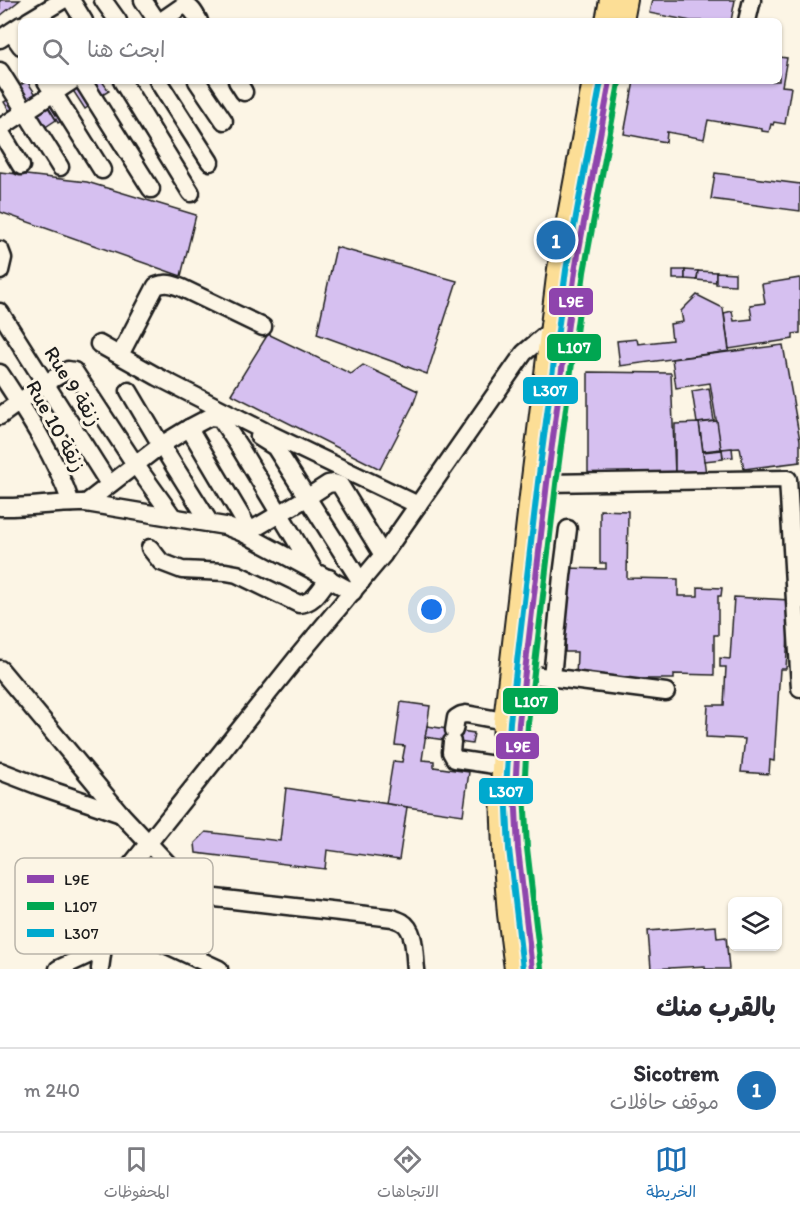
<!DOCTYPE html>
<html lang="ar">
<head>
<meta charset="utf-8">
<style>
  body { margin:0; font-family:Itim,"Playpen Sans Arabic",sans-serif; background:#f2f2f3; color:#2b2b33; direction:rtl }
  .controls { position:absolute; right:18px; bottom:18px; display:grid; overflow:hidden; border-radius:9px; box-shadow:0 2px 4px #0004 }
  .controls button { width:54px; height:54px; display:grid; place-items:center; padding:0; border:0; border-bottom:2px solid #e1e1e2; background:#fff; color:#2b2b33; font:30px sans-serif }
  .you { position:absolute; left:432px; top:610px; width:21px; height:21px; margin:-15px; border:4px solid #fff; border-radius:50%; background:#1a73e8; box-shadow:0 0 0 9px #1a73e833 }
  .badge { display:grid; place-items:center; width:39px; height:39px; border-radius:50%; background:#1f6fb2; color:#fff; font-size:20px; font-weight:700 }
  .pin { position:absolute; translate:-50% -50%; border:3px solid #fff; box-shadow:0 2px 6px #0006 }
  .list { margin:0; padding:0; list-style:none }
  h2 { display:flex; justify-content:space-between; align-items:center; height:78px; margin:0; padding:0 24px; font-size:26px }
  h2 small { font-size:20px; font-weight:400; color:#7c7c81 }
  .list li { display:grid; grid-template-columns:39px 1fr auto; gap:18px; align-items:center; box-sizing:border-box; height:84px; padding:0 24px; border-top:2px solid #e1e1e2 }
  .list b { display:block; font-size:22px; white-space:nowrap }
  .list p { margin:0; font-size:20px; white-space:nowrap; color:#7c7c81 }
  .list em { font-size:20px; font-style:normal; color:#7c7c81 }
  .icon { flex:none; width:33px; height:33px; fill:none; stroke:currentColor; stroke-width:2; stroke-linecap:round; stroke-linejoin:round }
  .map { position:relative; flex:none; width:800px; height:969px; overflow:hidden; direction:ltr }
  .search { position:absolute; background:#fff; box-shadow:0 2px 4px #0004; left:18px; right:18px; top:18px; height:66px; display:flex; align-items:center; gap:15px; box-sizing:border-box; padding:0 21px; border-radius:9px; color:#7c7c81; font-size:22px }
  .sheet { height:162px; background:#fff }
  nav { display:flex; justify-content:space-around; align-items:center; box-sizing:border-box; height:84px; border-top:2px solid #e1e1e2; background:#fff; font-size:16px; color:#7c7c81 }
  nav a { display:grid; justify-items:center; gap:3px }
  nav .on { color:#1f6fb2 }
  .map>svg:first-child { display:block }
  .building { fill:#d6c0f0; stroke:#1c1c1c; stroke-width:1.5 }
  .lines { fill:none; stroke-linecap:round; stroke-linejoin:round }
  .minor-casing { stroke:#1c1c1c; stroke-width:21 }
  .major-casing { stroke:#1c1c1c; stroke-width:24 }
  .minor { stroke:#fcf5e5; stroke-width:16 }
  .major { stroke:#fcde96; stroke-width:20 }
  .bus-1-casing { stroke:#fcf5e5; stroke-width:10 }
  .bus-2-casing { stroke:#fcf5e5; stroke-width:10 }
  .bus-3-casing { stroke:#fcf5e5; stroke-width:10 }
  .bus-1 { stroke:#8e44ad; stroke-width:6 }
  .bus-2 { stroke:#00a651; stroke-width:6 }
  .bus-3 { stroke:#00a9ce; stroke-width:6 }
  .labels { text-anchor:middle; stroke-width:6; stroke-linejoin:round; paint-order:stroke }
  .street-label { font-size:21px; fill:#1c1c1c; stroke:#fcf5e5 }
  .key { fill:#fcf5e5; stroke:#b9b4a9; stroke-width:1.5 }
  .key-label { font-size:16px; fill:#1c1c1c }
  .line-badge { stroke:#fcf5e5; stroke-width:2 }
  .badge-label { font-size:16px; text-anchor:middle; font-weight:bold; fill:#fff }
</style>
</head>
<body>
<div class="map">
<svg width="800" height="969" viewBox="0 0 800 969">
  <rect width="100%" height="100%" fill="#fcf5e5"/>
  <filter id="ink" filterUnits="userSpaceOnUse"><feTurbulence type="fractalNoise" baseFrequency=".0167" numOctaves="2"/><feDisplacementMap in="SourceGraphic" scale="12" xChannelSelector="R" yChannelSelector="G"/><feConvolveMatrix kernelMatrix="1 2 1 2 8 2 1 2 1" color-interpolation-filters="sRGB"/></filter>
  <g filter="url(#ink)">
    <g class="building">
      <polygon points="0,0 20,0 0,16"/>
      <polygon points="652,0 735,0 731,21 691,21 649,13"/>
      <polygon points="779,57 787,58 782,86 791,87 785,124 774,122 773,125 771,124 769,132 762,131 762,129 708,120 704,139 667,132 666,142 624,134 634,81 779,81"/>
      <polygon points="27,81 37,96 28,102 18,87"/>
      <polygon points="89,81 102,81 109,91 99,97"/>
      <polygon points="82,82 95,102 85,109 72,89"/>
      <polygon points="14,96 19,110 12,115 4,102"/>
      <polygon points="58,101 68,117 58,123 48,107"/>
      <polygon points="48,107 56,120 44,128 36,115"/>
      <polygon points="0,172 87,182 196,215 181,276 0,212"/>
      <polygon points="715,173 800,184 800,211 711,199"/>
      <polygon points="336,247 457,281 427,374 317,334"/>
      <rect x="673" y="270" width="12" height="9"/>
      <polygon points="685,270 698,271 697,280 685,279"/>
      <polygon points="698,271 716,272 716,282 697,280"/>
      <polygon points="716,272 735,273 735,285 716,284"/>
      <polygon points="800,278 800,333 793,334 793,339 729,349 724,313 732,311 734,321 752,319 750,305 765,303 762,284"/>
      <polygon points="697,295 723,308 729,351 620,366 617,341 637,339 638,344 672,340 670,324 683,322 681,311"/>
      <polygon points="268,334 351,374 363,365 418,391 413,405 380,469 231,394"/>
      <polygon points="783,345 800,440 800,462 744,469 740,448 721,449 710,383 676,388 672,359"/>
      <polygon points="588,372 671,373 675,474 588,475"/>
      <polygon points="709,388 714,421 697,423 692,391"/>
      <polygon points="717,421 721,449 703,451 699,423"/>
      <polygon points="699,423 706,474 675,474 675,424"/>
      <polygon points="732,448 733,457 723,458 722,449"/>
      <polygon points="722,450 723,459 704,461 703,452"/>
      <polygon points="600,510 628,511 627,578 678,579 678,596 698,596 698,587 722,588 721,596 718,596 718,635 714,635 714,675 674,674 674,679 576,679 577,652 565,652 566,568 606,569 606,563 600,563"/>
      <polygon points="734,597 790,600 786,669 780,669 774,761 770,760 769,774 741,772 745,739 706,737 708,705 724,705 726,667 720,667 720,658 730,659"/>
      <polygon points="401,702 430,706 422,760 434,761 434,767 469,772 463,815 386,804 393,761 402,762 405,746 395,745"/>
      <polygon points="427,726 474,733 472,744 425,737"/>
      <polygon points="286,788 407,807 399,860 327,850 325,869 196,853 195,843 206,832 280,841"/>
      <polygon points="716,926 717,938 726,937 729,969 705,969 705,966 651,969 648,931"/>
    </g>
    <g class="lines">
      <defs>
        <g id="minor">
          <polyline points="71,0 84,21"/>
          <polyline points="103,0 118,21"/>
          <polyline points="143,0 157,21"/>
          <polyline points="28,21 63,0"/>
          <path d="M 161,21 L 184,5 C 192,7 195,14 199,21"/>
          <polyline points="747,21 752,0"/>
          <polyline points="11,32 21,46"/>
          <polyline points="0,39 21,25"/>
          <polyline points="0,71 60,167"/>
          <polyline points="46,81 102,170"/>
          <polyline points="83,81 151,189"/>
          <polyline points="122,81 191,193"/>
          <polyline points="158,81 210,162"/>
          <polyline points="197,81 224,121"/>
          <polyline points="237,81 244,92"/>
          <polyline points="0,128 72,81"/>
          <polyline points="0,131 21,166"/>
          <polyline points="0,250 3,258 0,271"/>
          <polyline points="0,312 109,484"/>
          <polyline points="99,344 158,377 270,434 418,505"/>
          <path d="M 120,355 L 156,286 C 166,282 172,284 182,288 L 263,327"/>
          <path d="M 0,373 C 27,414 55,456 71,503"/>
          <polyline points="129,391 161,445 210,523"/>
          <polyline points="0,416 44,384 68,370 74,371 135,464 173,517"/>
          <polyline points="189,428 250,531"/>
          <polyline points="259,437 275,447 361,582"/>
          <polyline points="547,483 788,479 800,688"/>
          <polyline points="86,503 161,445 189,428 210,417 220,418 240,448 313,569"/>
          <path d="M 0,507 C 29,508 57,502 86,503 L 225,526 L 243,533 L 353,592"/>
          <polyline points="243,533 250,531 308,497 328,484 334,483 340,485 383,555"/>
          <path d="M 150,548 L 161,562 L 182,570 L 226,572 L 237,574 L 299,604 C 314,603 320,590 329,578"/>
          <path d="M 0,669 L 121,814 L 198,896 L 393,918 C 394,919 401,921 402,922 C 416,930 414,955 416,969"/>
          <polyline points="525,674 666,692"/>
          <polyline points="552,677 562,576 568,529"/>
          <polyline points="454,730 456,718 461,715 466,714 504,721"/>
          <polyline points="452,742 451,752 455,759 501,766"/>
          <polyline points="0,771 39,786 121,814"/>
          <polyline points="107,917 219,969"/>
          <polyline points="198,959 198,896"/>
          <polyline points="58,969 103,948"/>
          <polyline points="100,969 109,904 120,882 131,865 295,660 383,555 524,353 551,330 558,326"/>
        </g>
        <g id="major">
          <polyline points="606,21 610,0"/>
          <polyline points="623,21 627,0"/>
          <polyline points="515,969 508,914 503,851 501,793 504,721 532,479 558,269 593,81"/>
          <polyline points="532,969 518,849 515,791 519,723 547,483 575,271 610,81"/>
        </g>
      </defs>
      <use href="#minor" class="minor-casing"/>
      <use href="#major" class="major-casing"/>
      <use href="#minor" class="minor"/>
      <use href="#major" class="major"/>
      <defs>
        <polyline id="bus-1" points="532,969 518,849 515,791 519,723 547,483 575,271 610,81"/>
        <polyline id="bus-2" points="541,968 527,848 524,791 528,724 556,484 584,272 619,83"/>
        <polyline id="bus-3" points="523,969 509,849 506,790 510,722 538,482 566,270 601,81"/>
      </defs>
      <use href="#bus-1" class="bus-1-casing"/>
      <use href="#bus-2" class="bus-2-casing"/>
      <use href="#bus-3" class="bus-3-casing"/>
      <use href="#bus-1" class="bus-1"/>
      <use href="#bus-2" class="bus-2"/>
      <use href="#bus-3" class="bus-3"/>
    </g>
  </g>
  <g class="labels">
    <g class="street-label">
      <text transform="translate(73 386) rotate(58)" y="7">Rue 9 زنقة</text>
      <text transform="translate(56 426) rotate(61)" y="7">Rue 10 زنقة</text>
    </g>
  </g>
  <rect x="15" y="858" width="198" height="96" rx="9" class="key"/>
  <rect x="27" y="875" width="27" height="8" fill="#8e44ad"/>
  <rect x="27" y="902" width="27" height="8" fill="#00a651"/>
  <rect x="27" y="929" width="27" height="8" fill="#00a9ce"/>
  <g class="key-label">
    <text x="64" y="885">L9E</text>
    <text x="64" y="912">L107</text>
    <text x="64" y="939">L307</text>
  </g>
  <g class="line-badge">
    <rect x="548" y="287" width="46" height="29" rx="6" fill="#8e44ad"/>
    <rect x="546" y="333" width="56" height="29" rx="6" fill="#00a651"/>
    <rect x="522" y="376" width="57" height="29" rx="6" fill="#00a9ce"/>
    <rect x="502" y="687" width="57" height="28" rx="6" fill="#00a651"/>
    <rect x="495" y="732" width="45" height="28" rx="6" fill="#8e44ad"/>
    <rect x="478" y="777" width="56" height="28" rx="6" fill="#00a9ce"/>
  </g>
  <g class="badge-label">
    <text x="571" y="307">L9E</text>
    <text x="574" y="353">L107</text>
    <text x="550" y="396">L307</text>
    <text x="531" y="707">L107</text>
    <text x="518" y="752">L9E</text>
    <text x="506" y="797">L307</text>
  </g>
</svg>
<div class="controls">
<button><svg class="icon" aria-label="layers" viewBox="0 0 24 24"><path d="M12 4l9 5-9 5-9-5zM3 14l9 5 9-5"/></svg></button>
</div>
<div class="you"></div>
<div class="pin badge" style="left:556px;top:240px">1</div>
<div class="search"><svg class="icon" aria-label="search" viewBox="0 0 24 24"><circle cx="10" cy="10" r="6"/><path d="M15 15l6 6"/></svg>ابحث هنا</div>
</div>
<section class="sheet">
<h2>بالقرب منك<small></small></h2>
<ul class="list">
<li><span class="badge">1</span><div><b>Sicotrem</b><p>موقف حافلات</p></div><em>240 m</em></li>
</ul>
</section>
<nav>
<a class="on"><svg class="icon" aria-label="map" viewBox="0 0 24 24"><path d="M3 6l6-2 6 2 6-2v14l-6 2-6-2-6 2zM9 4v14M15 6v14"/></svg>الخريطة</a>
<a><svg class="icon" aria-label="directions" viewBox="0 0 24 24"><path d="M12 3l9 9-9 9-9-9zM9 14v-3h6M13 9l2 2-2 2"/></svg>الاتجاهات</a>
<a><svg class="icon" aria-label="saved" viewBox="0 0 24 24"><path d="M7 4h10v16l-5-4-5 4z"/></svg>المحفوظات</a>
</nav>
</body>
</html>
